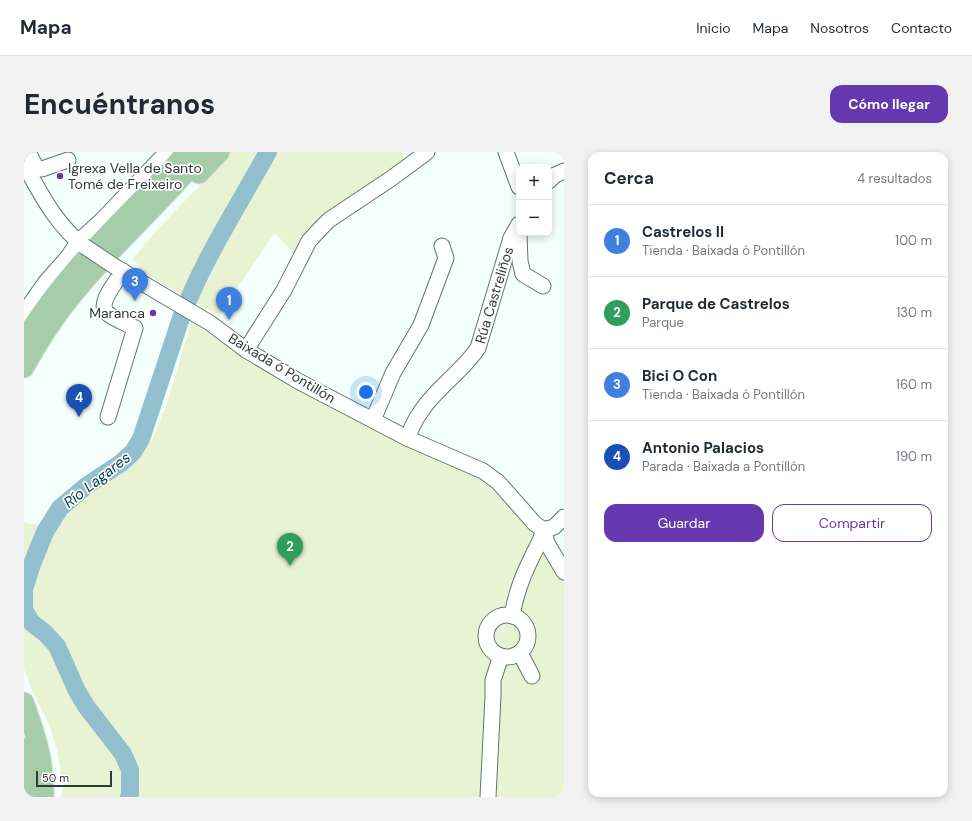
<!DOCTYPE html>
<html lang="es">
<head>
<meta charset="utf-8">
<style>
  body { margin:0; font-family:"DM Sans",sans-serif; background:#f2f2f3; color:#1f2937 }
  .controls { position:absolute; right:12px; top:12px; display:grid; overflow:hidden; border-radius:8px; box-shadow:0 2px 10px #0003 }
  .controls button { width:36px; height:36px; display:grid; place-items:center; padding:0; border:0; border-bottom:1px solid #e0e1e3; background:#fff; color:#1f2937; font:20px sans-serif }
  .scale { position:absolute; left:12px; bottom:10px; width:76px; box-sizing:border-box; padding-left:4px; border:2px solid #2e3a36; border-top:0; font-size:11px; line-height:14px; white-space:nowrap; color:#2e3a36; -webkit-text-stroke:3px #fff; paint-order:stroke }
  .you { position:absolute; left:342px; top:240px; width:14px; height:14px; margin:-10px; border:3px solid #fff; border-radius:50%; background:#1a73e8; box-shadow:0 0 0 6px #1a73e833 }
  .badge { display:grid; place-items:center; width:26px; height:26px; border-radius:50%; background:#6638af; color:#fff; font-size:13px; font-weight:700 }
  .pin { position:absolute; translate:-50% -33px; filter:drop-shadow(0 1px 2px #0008) }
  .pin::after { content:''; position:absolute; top:21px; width:14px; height:12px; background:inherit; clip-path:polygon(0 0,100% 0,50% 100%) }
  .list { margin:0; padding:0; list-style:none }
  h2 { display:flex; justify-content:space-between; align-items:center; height:52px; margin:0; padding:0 16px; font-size:17px }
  h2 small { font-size:13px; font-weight:400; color:#747a83 }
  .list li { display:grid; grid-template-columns:26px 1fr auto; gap:12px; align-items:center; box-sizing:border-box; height:72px; padding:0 16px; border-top:1px solid #e0e1e3 }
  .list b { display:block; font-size:15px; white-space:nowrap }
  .list p { margin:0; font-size:13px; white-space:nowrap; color:#747a83 }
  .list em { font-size:13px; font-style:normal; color:#747a83 }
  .actions { display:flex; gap:8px; padding:12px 16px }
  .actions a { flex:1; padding:9px 0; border:1px solid #6638af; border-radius:12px; text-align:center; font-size:14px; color:#6638af }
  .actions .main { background:#6638af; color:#fff }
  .map { position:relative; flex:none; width:540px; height:645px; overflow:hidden; border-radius:12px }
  header { display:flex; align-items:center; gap:24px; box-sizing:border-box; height:56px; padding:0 20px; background:#fff; border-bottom:1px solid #e0e1e3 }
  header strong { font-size:19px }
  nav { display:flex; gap:22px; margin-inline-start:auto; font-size:14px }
  .intro { display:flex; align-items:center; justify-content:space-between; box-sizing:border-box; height:96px; padding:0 24px }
  h1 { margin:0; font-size:28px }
  .button { padding:10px 18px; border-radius:12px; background:#6638af; color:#fff; font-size:14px; font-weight:700 }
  main { display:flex; gap:24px; padding:0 24px }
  aside { flex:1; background:#fff; border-radius:12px; box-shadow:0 2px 10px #0003 }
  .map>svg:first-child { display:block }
  .green { fill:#e8f3d3 }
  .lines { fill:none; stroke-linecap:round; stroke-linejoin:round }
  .river { stroke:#93bfce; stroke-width:18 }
  .minor-casing { stroke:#5d786f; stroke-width:17 }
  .major-casing { stroke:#d9dcdb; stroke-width:21 }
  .minor { stroke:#fff; stroke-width:15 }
  .major { stroke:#a5cdaa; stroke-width:19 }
  .minor-bridge-casing { stroke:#5d786f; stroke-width:17; stroke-linecap:butt }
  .minor-bridge { stroke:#fff; stroke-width:15 }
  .poi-dot { fill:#6638af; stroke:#fff; stroke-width:1.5 }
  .labels { text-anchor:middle; stroke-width:3.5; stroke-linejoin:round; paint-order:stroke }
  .poi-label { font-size:14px; fill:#2e3a36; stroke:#fff; text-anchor:start }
  .street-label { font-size:14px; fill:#2e3a36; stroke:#fff }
  .water-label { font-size:15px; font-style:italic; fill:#004152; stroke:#fff }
</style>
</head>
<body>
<header>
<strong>Mapa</strong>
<nav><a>Inicio</a><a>Mapa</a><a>Nosotros</a><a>Contacto</a></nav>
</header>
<div class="intro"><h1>Encuéntranos</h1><a class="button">Cómo llegar</a></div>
<main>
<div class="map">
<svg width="540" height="645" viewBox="0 0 540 645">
  <rect width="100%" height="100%" fill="#f3fffa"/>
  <g class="green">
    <path d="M 206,0 L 377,0 L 380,6 L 378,14 L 272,105 L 251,81 L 202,151 L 195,164 L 114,118 L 116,113 L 108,108 C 138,69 175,37 206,0 Z"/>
    <polygon points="167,171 224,205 472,334 507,376 510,392 524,400 540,427 540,645 37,645 39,635 34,602 25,572 8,538 0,517 0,370 2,371 31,376 43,361 64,340 111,311 128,288 142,255"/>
  </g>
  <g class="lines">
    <path class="river" d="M 105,645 L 106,642 L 106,618 L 99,602 L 62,554 L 53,539 L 33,494 L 21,481 L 8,471 L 0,458 L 0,437 L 8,412 L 21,380 L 36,356 L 62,334 L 97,311 L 109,300 L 117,287 L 157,166 C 179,108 214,54 244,0"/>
    <defs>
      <g id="minor">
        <polyline points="4,0 13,17 18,17 44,8"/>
        <polyline points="482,0 495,35"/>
        <path d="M 0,12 C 17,42 32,73 60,94"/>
        <polyline points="525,29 531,23 540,19"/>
        <polyline points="495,81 496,109 499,122 519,134"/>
        <polyline points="93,116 186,171 222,198 274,229 383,286 459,319 474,330 511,372 520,378"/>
        <polyline points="0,161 21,131 44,105 54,90 78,68 143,0"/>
        <polyline points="222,198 260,138 285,89 296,77 305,68 368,26 403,0"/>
        <path d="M 84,265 L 111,176 C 103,172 88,166 83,161 C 73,151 93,129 99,119"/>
        <polyline points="349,268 369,221 397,173 422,106 418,94"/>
        <path d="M 383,286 C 387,278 390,269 396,261 C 411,237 438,220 454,196 L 487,86 L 495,72"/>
        <polyline points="520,378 523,391 540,420"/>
        <polyline points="520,378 530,375 540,365"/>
        <circle cx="483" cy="484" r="21"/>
        <path d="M 488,464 C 491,445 498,425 507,407 C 512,396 517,389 520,378"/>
        <polyline points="496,501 508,524"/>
        <polyline points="464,645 469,544 469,528 477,504"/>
      </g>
      <g id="major">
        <polyline points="175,22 196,0"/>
        <path d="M 0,188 C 39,122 96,70 149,15 L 162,0"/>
        <path d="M 0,216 C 14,191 29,167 47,145 C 88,94 138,51 180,0"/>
        <path d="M 0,550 C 12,583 21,610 20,645"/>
        <path d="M 0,596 C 4,612 6,628 5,645"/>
      </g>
    </defs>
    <use href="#minor" class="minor-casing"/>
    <use href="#major" class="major-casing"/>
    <use href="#minor" class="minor"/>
    <use href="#major" class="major"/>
    <defs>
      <polyline id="minor-bridge" points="60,94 93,116"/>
    </defs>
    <use href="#minor-bridge" class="minor-bridge-casing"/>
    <use href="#minor-bridge" class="minor-bridge"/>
  </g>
  <g class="poi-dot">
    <circle cx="36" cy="24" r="4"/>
    <circle cx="129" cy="161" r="4"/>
  </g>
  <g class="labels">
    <g class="poi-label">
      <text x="44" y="21">Igrexa Vella de Santo<tspan x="44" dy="16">Tomé de Freixeiro</tspan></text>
      <text x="121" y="166" text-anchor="end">Maranca</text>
    </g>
    <g class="street-label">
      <text transform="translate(470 143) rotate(-73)" y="5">Rúa Castreliños</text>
      <text transform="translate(258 216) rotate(31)" y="5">Baixada ó Pontillón</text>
    </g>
    <g class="water-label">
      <text transform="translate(73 328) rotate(-38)" y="5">Río Lagares</text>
    </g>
  </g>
</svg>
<div class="controls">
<button>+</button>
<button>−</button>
</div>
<div class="scale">50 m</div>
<div class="you"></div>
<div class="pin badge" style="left:205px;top:168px;background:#3f7fe0">1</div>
<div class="pin badge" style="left:266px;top:414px;background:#2e9e5b">2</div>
<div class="pin badge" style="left:111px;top:149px;background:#3f7fe0">3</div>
<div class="pin badge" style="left:55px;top:265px;background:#1a4fb4">4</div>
</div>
<aside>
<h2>Cerca<small>4 resultados</small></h2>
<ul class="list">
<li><span class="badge" style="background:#3f7fe0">1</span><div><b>Castrelos II</b><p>Tienda · Baixada ó Pontillón</p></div><em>100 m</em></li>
<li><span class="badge" style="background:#2e9e5b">2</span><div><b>Parque de Castrelos</b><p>Parque</p></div><em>130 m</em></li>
<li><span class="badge" style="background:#3f7fe0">3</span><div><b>Bici O Con</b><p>Tienda · Baixada ó Pontillón</p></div><em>160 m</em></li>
<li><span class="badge" style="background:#1a4fb4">4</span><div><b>Antonio Palacios</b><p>Parada · Baixada a Pontillón</p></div><em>190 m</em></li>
</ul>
<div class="actions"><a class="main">Guardar</a><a>Compartir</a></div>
</aside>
</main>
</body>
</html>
